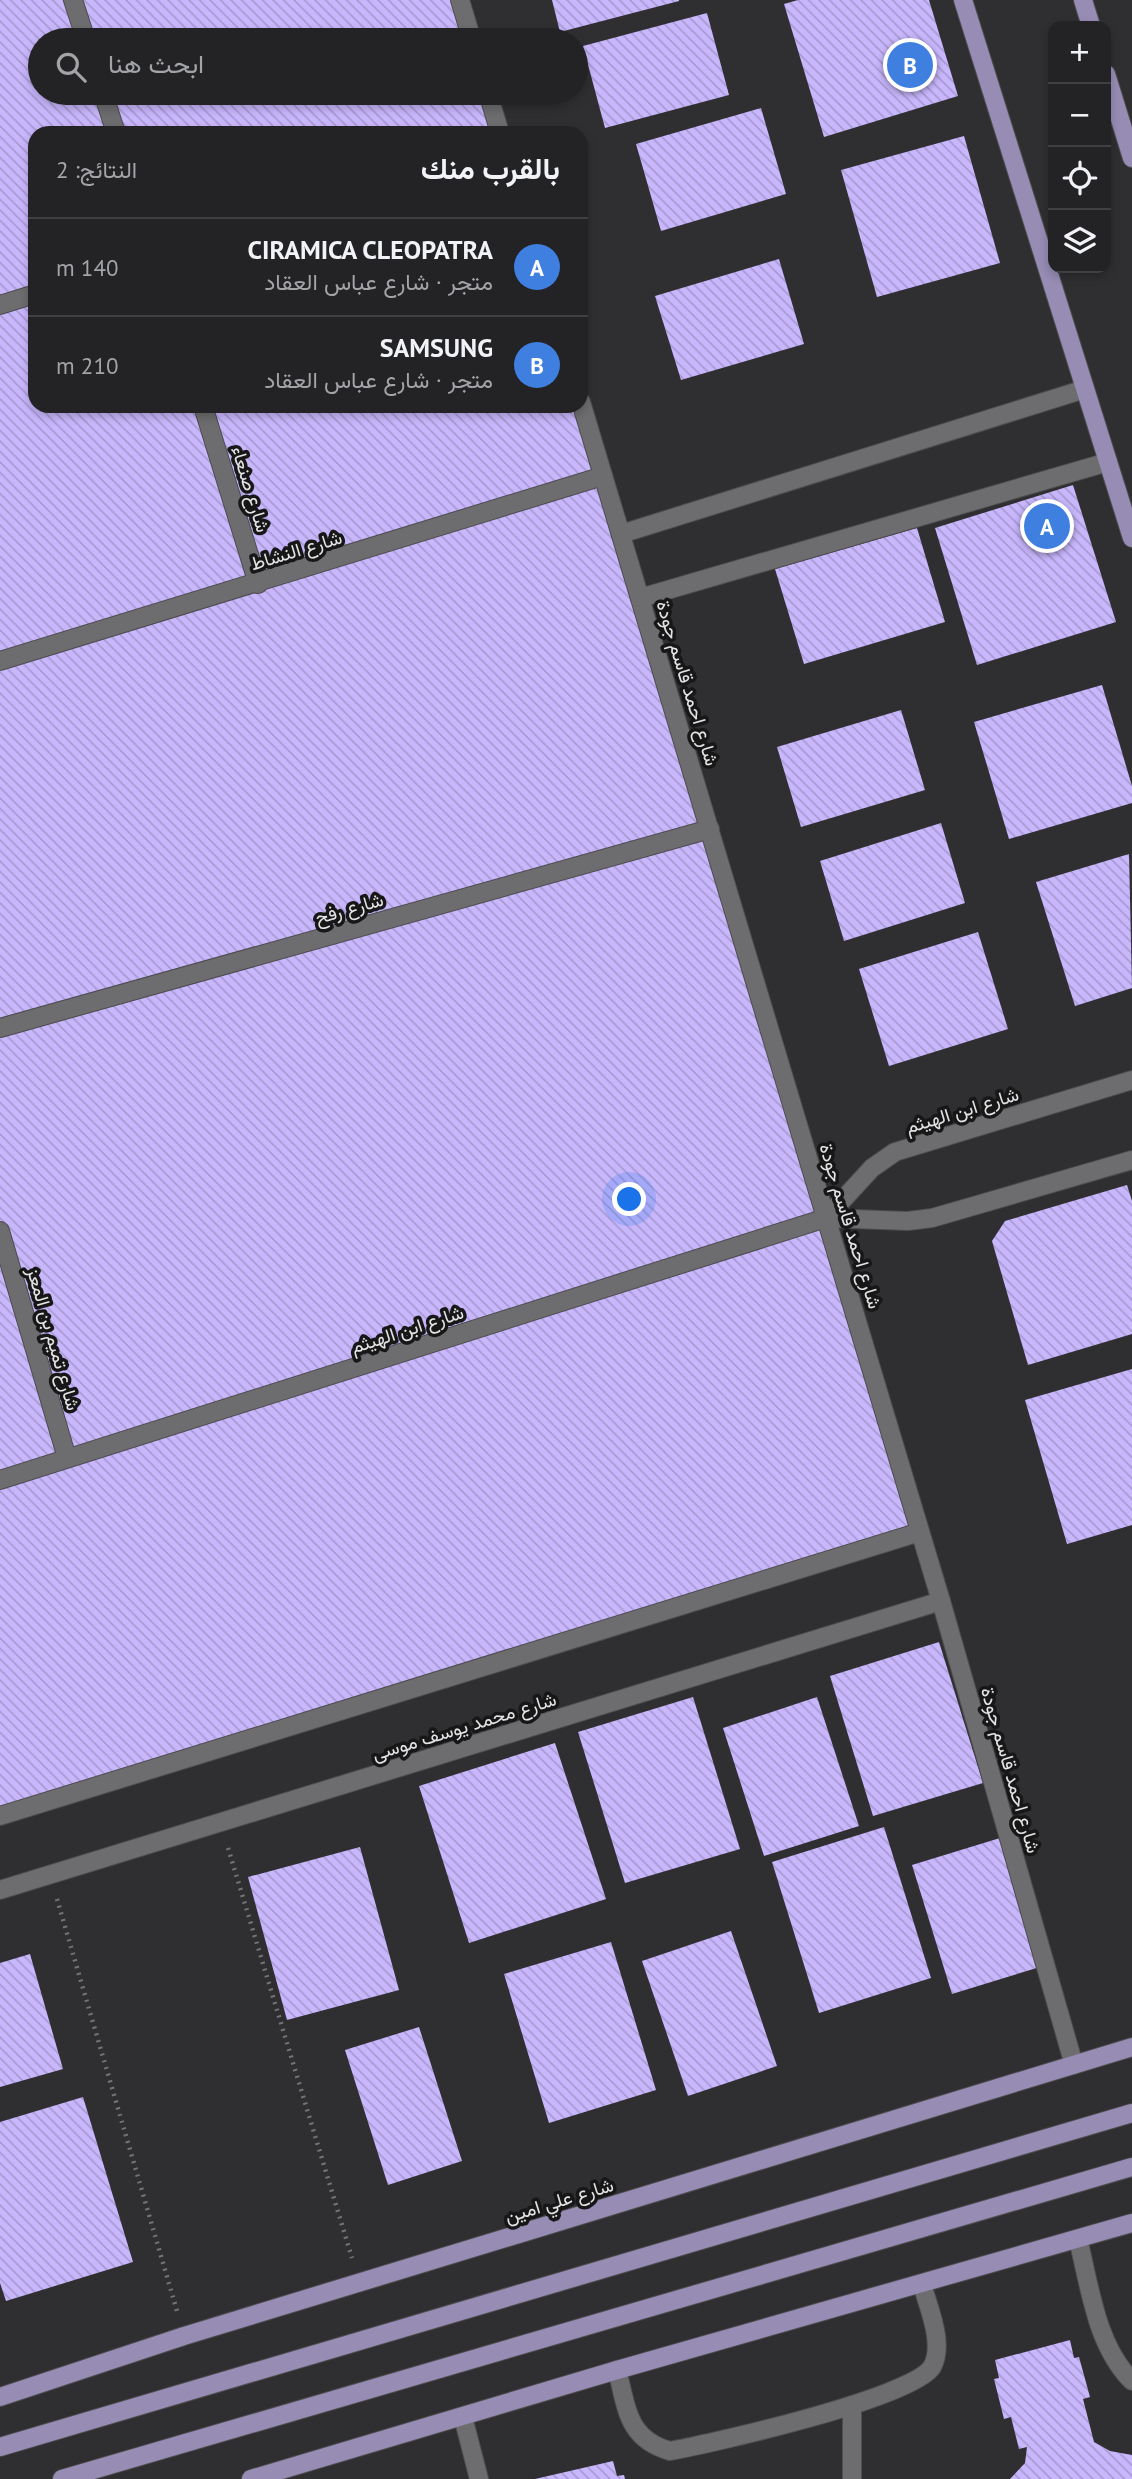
<!DOCTYPE html>
<html lang="ar">
<head>
<meta charset="utf-8">
<style>
  body { margin:0; font-family:"PT Sans",Vazirmatn,sans-serif; background:#2f2f32; color:#f1f3f6; direction:rtl }
  .controls { position:absolute; right:21px; top:21px; display:grid; overflow:hidden; border-radius:14px; box-shadow:0 4px 10px #0003 }
  .controls button { width:63px; height:63px; display:grid; place-items:center; padding:0; border:0; border-bottom:2px solid #404043; background:#232326; color:#f1f3f6; font:35px sans-serif }
  .you { position:absolute; left:630px; top:1200px; width:24px; height:24px; margin:-18px; border:5px solid #fff; border-radius:50%; background:#1a73e8; box-shadow:0 0 0 10px #1a73e833 }
  .badge { display:grid; place-items:center; width:46px; height:46px; border-radius:50%; background:#bca0f2; color:#fff; font-size:23px; font-weight:700 }
  .pin { position:absolute; translate:-50% -50%; border:4px solid #fff; box-shadow:0 2px 7px #0006 }
  .list { margin:0; padding:0; list-style:none }
  h2 { display:flex; justify-content:space-between; align-items:center; height:91px; margin:0; padding:0 28px; font-size:30px }
  h2 small { font-size:23px; font-weight:400; color:#a3a4a7 }
  .list li { display:grid; grid-template-columns:46px 1fr auto; gap:21px; align-items:center; box-sizing:border-box; height:98px; padding:0 28px; border-top:2px solid #404043 }
  .list b { display:block; font-size:26px; white-space:nowrap }
  .list p { margin:0; font-size:23px; white-space:nowrap; color:#a3a4a7 }
  .list em { font-size:23px; font-style:normal; color:#a3a4a7 }
  .icon { flex:none; width:38px; height:38px; fill:none; stroke:currentColor; stroke-width:2; stroke-linecap:round; stroke-linejoin:round }
  .map { position:relative; flex:none; width:1132px; height:2479px; overflow:hidden; direction:ltr }
  .search { position:absolute; background:#232326; box-shadow:0 4px 10px #0003; left:28px; top:28px; width:560px; height:77px; display:flex; align-items:center; gap:18px; box-sizing:border-box; padding:0 24px; border-radius:38px; color:#a3a4a7; font-size:26px }
  .panel { position:absolute; background:#232326; box-shadow:0 4px 10px #0003; left:28px; top:126px; width:560px; height:287px; border-radius:21px; direction:rtl }
  .map>svg:first-child { display:block }
  .building { fill:url(#building-back-hatch) }
  .lines { fill:none; stroke-linecap:round; stroke-linejoin:round }
  .lane-casing { stroke:#4d4c4f; stroke-width:20 }
  .street-casing { stroke:#4d4c4f; stroke-width:20 }
  .primary-casing { stroke:#4d4c4f; stroke-width:20 }
  .path { stroke:#737376; stroke-width:4.5; stroke-dasharray:2 5; stroke-linecap:butt }
  .lane { stroke:#6d6d70; stroke-width:18 }
  .street { stroke:#6d6d70; stroke-width:18 }
  .primary { stroke:#968cb4; stroke-width:18 }
  .labels { text-anchor:middle; stroke-width:7; stroke-linejoin:round; paint-order:stroke }
  .street-label { font-size:19px; fill:#e4e4e6; stroke:#171718 }
</style>
</head>
<body>
<div class="map">
<svg width="1132" height="2479" viewBox="0 0 1132 2479">
  <defs>
    <pattern id="building-back-hatch" width="6" height="6" patternUnits="userSpaceOnUse" patternTransform="scale(1.75)"><rect width="6" height="6" fill="#c9b7fe"/><path d="M-1 5l2 2M0 0l6 6M5-1l2 2" fill="none" stroke="#a89ad0"/></pattern>
  </defs>
  <rect width="100%" height="100%" fill="#2f2f32"/>
  <g class="building">
    <polygon points="0,0 460,0 472,40 40,40 40,93 488,93 500,133 35,133 35,406 582,406 920,1532 0,1817"/>
    <polygon points="552,0 679,0 679,1 560,32"/>
    <polygon points="798,0 929,0 958,96 824,137 784,4"/>
    <polygon points="707,13 729,95 605,128 583,46"/>
    <polygon points="761,108 786,194 661,231 636,144"/>
    <polygon points="964,136 1000,263 877,297 841,170"/>
    <polygon points="779,259 804,344 681,380 655,296"/>
    <polygon points="1073,485 1116,622 977,665 935,528"/>
    <polygon points="917,528 945,622 804,664 775,569"/>
    <polygon points="1102,685 1132,786 1132,803 1009,839 974,722"/>
    <polygon points="901,710 925,790 801,827 777,747"/>
    <polygon points="941,823 965,903 844,941 820,861"/>
    <polygon points="1129,854 1132,988 1075,1006 1036,882"/>
    <polygon points="978,932 1008,1029 889,1066 859,969"/>
    <polygon points="1127,1185 1132,1201 1132,1334 1028,1365 992,1241 1005,1221"/>
    <polygon points="1132,1369 1132,1525 1067,1544 1025,1400"/>
    <polygon points="939,1642 983,1783 873,1816 830,1676"/>
    <polygon points="693,1697 740,1849 625,1883 578,1732"/>
    <polygon points="817,1697 859,1826 764,1856 723,1728"/>
    <polygon points="555,1743 606,1899 469,1943 419,1786"/>
    <polygon points="884,1827 931,1978 819,2013 772,1862"/>
    <polygon points="1000,1838 1040,1967 952,1994 912,1865"/>
    <polygon points="360,1847 399,1990 287,2020 248,1877"/>
    <polygon points="731,1931 777,2066 688,2096 642,1961"/>
    <polygon points="611,1942 656,2090 549,2123 504,1974"/>
    <polygon points="30,1954 63,2069 0,2087 0,1963"/>
    <polygon points="419,2027 462,2161 388,2185 345,2050"/>
    <polygon points="83,2097 133,2262 6,2301 0,2283 0,2122"/>
    <polygon points="1070,2340 1074,2358 1079,2357 1090,2397 1083,2399 1094,2442 1110,2451 1132,2455 1132,2479 1010,2479 1025,2463 1027,2447 1019,2449 1011,2417 1004,2419 994,2379 999,2378 995,2360"/>
    <polygon points="613,2461 617,2476 624,2475 625,2479 535,2479"/>
  </g>
  <g class="lines">
    <defs>
      <g id="lane">
        <path d="M 1078,2239 C 1090,2287 1096,2345 1132,2381"/>
        <path d="M 617,2370 C 627,2408 627,2439 670,2451 C 714,2443 912,2398 932,2367 C 945,2344 928,2307 922,2284"/>
        <polyline points="463,2417 479,2479"/>
        <polyline points="852,2479 852,2405"/>
      </g>
      <g id="street">
        <polyline points="73,0 86,40"/>
        <polyline points="460,0 472,40"/>
        <polyline points="103,93 116,133"/>
        <polyline points="488,93 500,133"/>
        <polyline points="0,305 35,294"/>
        <polyline points="581,402 941,1601 1074,2065"/>
        <polyline points="203,406 258,584"/>
        <polyline points="621,534 1085,389"/>
        <polyline points="640,598 1108,462"/>
        <polyline points="0,661 603,476"/>
        <polyline points="0,1028 710,829"/>
        <polyline points="826,1218 872,1168 895,1152 1132,1080"/>
        <polyline points="0,1231 67,1458"/>
        <polyline points="0,1480 826,1218 908,1221 932,1218 1132,1160"/>
        <polyline points="0,1816 920,1532"/>
        <polyline points="0,1890 941,1601"/>
      </g>
      <g id="primary">
        <polyline points="963,0 1132,538"/>
        <polyline points="1083,0 1091,26"/>
        <polyline points="1106,74 1132,158"/>
        <polyline points="0,2397 184,2336 1132,2047"/>
        <polyline points="0,2447 1132,2113"/>
        <polyline points="62,2479 1132,2167"/>
        <polyline points="251,2479 617,2370 1132,2223"/>
      </g>
    </defs>
    <use href="#lane" class="lane-casing"/>
    <use href="#street" class="street-casing"/>
    <use href="#primary" class="primary-casing"/>
    <g class="path">
      <polyline points="228,1848 352,2258"/>
      <polyline points="57,1899 177,2311"/>
    </g>
    <use href="#lane" class="lane"/>
    <use href="#street" class="street"/>
    <use href="#primary" class="primary"/>
  </g>
  <g class="labels">
    <g class="street-label">
      <text transform="translate(251 489) rotate(73)" y="7">شارع صنعاء</text>
      <text transform="translate(296 550) rotate(-17)" y="7">شارع النشاط</text>
      <text transform="translate(688 683) rotate(73)" y="7">شارع احمد قاسم جودة</text>
      <text transform="translate(349 908) rotate(-16)" y="7">شارع رفح</text>
      <text transform="translate(962 1110) rotate(-17)" y="7">شارع ابن الهيثم</text>
      <text transform="translate(851 1226) rotate(73)" y="7">شارع احمد قاسم جودة</text>
      <text transform="translate(407 1329) rotate(-18)" y="7">شارع ابن الهيثم</text>
      <text transform="translate(54 1339) rotate(74)" y="7">شارع تميم بن المعز</text>
      <text transform="translate(464 1726) rotate(-17)" y="7">شارع محمد يوسف موسى</text>
      <text transform="translate(1011 1770) rotate(74)" y="7">شارع احمد قاسم جودة</text>
      <text transform="translate(559 2200) rotate(-17)" y="7">شارع علي امين</text>
    </g>
  </g>
</svg>
<div class="controls">
<button>+</button>
<button>−</button>
<button><svg class="icon" aria-label="locate" viewBox="0 0 24 24"><circle cx="12" cy="12" r="6"/><path d="M12 2v4M12 18v4M2 12h4M18 12h4"/></svg></button>
<button><svg class="icon" aria-label="layers" viewBox="0 0 24 24"><path d="M12 4l9 5-9 5-9-5zM3 14l9 5 9-5"/></svg></button>
</div>
<div class="you"></div>
<div class="pin badge" style="left:1047px;top:526px;background:#3f7fe0">A</div>
<div class="pin badge" style="left:910px;top:65px;background:#3f7fe0">B</div>
<div class="search"><svg class="icon" aria-label="search" viewBox="0 0 24 24"><circle cx="10" cy="10" r="6"/><path d="M15 15l6 6"/></svg>ابحث هنا</div>
<section class="panel">
<h2>بالقرب منك<small>النتائج: 2</small></h2>
<ul class="list">
<li><span class="badge" style="background:#3f7fe0">A</span><div><b>CIRAMICA CLEOPATRA</b><p>متجر · شارع عباس العقاد</p></div><em>140 m</em></li>
<li><span class="badge" style="background:#3f7fe0">B</span><div><b>SAMSUNG</b><p>متجر · شارع عباس العقاد</p></div><em>210 m</em></li>
</ul>
</section>
</div>
</body>
</html>
